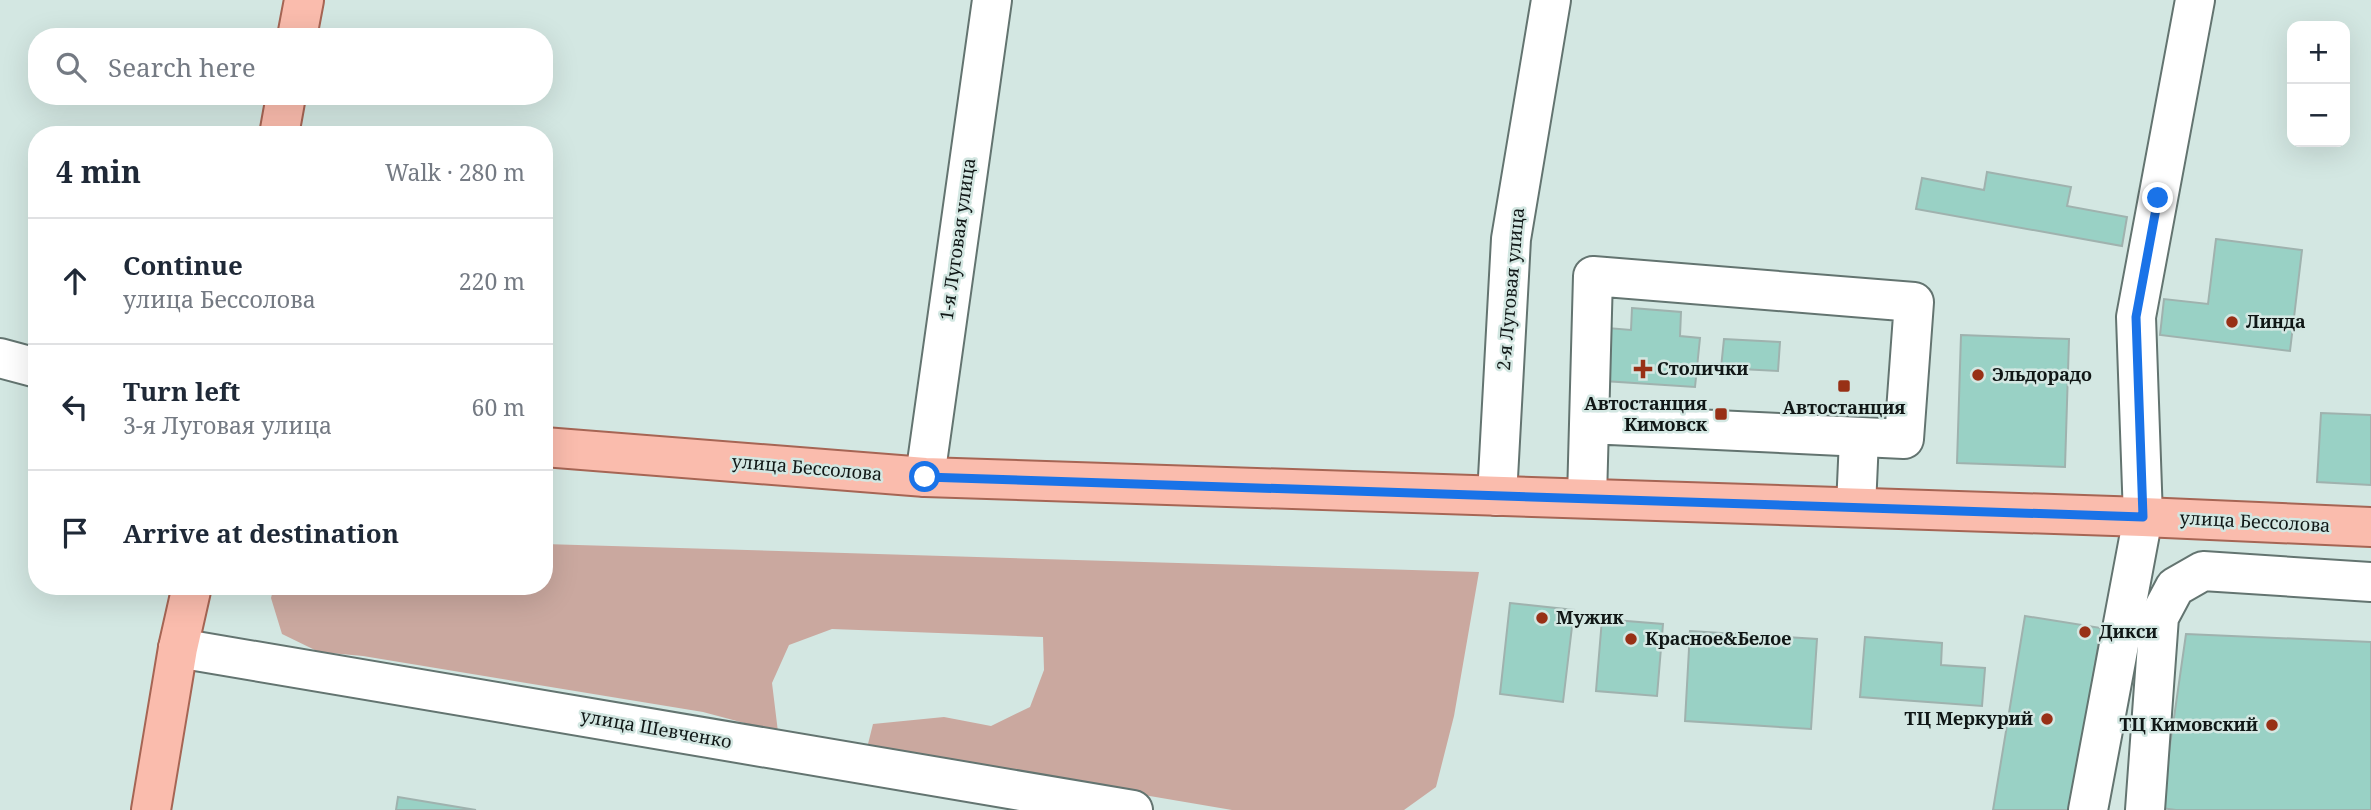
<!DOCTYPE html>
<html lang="en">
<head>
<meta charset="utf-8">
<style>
  body { margin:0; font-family:"Noto Serif",serif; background:#f6f6f7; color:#1f2937 }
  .controls { position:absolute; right:21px; top:21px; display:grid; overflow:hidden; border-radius:14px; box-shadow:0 7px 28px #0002 }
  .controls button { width:63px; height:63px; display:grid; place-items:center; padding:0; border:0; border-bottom:2px solid #e0e1e3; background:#fff; color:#1f2937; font:35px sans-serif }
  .stop { position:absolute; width:21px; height:21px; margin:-16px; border:5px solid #1a73e8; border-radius:50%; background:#fff }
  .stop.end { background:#1a73e8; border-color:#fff; box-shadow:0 2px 7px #0008 }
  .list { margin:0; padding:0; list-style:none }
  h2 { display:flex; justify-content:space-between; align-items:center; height:91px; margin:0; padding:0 28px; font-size:30px }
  h2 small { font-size:23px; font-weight:400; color:#747a83 }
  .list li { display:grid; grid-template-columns:46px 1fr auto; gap:21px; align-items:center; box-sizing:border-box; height:126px; padding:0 28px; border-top:2px solid #e0e1e3 }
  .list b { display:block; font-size:26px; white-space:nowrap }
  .list p { margin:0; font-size:23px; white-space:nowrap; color:#747a83 }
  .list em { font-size:23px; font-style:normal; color:#747a83 }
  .icon { flex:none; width:38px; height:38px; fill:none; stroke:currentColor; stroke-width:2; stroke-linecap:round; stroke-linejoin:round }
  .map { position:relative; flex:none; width:2371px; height:810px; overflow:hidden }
  .search { position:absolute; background:#fff; box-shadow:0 7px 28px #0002; left:28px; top:28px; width:525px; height:77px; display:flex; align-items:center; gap:18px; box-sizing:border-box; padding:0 24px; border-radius:28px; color:#747a83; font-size:26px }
  .panel { position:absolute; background:#fff; box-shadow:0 7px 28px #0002; left:28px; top:126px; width:525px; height:469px; border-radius:28px }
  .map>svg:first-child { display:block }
  .green { fill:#caa89f }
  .building { fill:#99d1c5; stroke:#9fb2ae; stroke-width:2 }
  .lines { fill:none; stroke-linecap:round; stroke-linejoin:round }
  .minor-casing { stroke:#637470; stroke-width:42 }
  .major-casing { stroke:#a66554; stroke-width:42 }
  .minor { stroke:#fff; stroke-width:38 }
  .major { stroke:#fabcad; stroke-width:38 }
  .route { stroke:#1a73e8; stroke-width:9 }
  .poi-dot { fill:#983016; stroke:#d3e7e2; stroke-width:2.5 }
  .labels { text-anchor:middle; stroke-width:5; stroke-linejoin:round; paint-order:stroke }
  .street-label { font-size:18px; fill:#101716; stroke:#d3e7e2 }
  .poi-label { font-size:18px; font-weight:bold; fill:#101716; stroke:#d3e7e2; text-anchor:start }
</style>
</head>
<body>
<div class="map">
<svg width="2371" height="810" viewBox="0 0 2371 810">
  <rect width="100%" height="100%" fill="#d3e7e2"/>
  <polygon class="green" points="544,544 1479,572 1454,716 1436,787 1404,810 1232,810 867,748 873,724 944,717 991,726 1030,707 1044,670 1043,637 832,629 789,645 772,683 778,732 703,712 363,656 319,652 282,634 271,598 274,586 544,586"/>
  <g class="building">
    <polygon points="1987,172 2071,187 2067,206 2127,217 2122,246 1916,209 1922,178 1984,190"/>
    <polygon points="2216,239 2302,250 2290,351 2160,335 2164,299 2208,304"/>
    <polygon points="1632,308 1681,312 1680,336 1700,338 1695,387 1604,381 1608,328 1631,330"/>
    <polygon points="1961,335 2069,339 2065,467 1957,463"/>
    <polygon points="1724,339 1780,342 1778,371 1721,368"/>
    <polygon points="2321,413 2371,415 2371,485 2317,482"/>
    <polygon points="1510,603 1574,610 1563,702 1500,694"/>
    <polygon points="2025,616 2101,628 2071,810 1993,810"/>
    <polygon points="1602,619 1663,624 1657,696 1596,691"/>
    <polygon points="1690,631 1817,639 1811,729 1685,721"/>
    <polygon points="2186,634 2371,642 2371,810 2176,810 2161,808"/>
    <polygon points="1865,637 1942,643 1941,665 1985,668 1982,706 1860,697"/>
    <polygon points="398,797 476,810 396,810"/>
  </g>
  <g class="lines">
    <defs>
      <g id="minor">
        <polyline points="0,358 37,368"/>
        <polyline points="925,477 992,0"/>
        <polyline points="1497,496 1511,239 1551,0"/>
        <polyline points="1587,498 1593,276 1914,302 1904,439 1589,424"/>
        <polyline points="1856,507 1859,439"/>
        <polyline points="178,648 1133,810"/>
        <polyline points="2088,810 2143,517 2136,317 2195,0"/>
        <polyline points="2145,810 2159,617 2175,587 2203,571 2371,582"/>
      </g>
      <g id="major">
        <polyline points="297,37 304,0"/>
        <polyline points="279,135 286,96"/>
        <polyline points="544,447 925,477 2143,517 2371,527"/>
        <polyline points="151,810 178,648 192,586"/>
      </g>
    </defs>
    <use href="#minor" class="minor-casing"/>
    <use href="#major" class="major-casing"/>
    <use href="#minor" class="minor"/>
    <use href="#major" class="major"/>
  </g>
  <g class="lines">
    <polyline class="route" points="925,477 2143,517 2136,317 2158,198"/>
  </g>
  <g class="poi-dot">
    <circle cx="2232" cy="322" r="7"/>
    <path d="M1639.5 358.5h7v7h7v7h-7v7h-7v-7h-7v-7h7z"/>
    <circle cx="1978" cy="375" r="7"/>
    <rect x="1837" y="379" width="14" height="14" rx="3.5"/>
    <rect x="1714" y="407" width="14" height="14" rx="3.5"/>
    <circle cx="1542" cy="618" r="7"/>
    <circle cx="2085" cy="632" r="7"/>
    <circle cx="1631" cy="639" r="7"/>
    <circle cx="2047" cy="719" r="7"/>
    <circle cx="2272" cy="725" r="7"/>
  </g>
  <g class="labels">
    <g class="street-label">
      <text transform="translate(958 239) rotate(-82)" y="6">1-я Луговая улица</text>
      <text transform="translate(1511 289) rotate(-85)" y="6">2-я Луговая улица</text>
      <text transform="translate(807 468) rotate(5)" y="6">улица Бессолова</text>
      <text transform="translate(2255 522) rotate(3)" y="6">улица Бессолова</text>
      <text transform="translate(656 729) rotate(10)" y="6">улица Шевченко</text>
    </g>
    <g class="poi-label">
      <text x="2246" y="328">Линда</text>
      <text x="1657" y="375">Столички</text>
      <text x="1992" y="381">Эльдорадо</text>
      <text x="1707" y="410" text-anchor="end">Автостанция<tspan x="1707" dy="21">Кимовск</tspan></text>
      <text x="1844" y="414" text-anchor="middle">Автостанция</text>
      <text x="1556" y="624">Мужик</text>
      <text x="2099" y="638">Дикси</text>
      <text x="1645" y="645">Красное&amp;Белое</text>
      <text x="2033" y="725" text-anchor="end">ТЦ Меркурий</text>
      <text x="2258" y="731" text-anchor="end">ТЦ Кимовский</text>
    </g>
  </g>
</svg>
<div class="controls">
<button>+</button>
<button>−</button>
</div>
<div class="stop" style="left:925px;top:477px"></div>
<div class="stop end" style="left:2158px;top:198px"></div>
<div class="search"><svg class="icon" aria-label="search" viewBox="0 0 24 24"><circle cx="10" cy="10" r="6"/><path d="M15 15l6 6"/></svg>Search here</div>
<section class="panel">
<h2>4 min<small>Walk · 280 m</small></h2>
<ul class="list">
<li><svg class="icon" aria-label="ahead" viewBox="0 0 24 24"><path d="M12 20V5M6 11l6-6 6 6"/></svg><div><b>Continue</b><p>улица Бессолова</p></div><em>220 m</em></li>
<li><svg class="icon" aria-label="left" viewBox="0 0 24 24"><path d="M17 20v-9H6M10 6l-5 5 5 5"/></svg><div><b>Turn left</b><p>3-я Луговая улица</p></div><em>60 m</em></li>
<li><svg class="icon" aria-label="arrive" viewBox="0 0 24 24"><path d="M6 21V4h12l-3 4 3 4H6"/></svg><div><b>Arrive at destination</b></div></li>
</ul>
</section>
</div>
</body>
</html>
